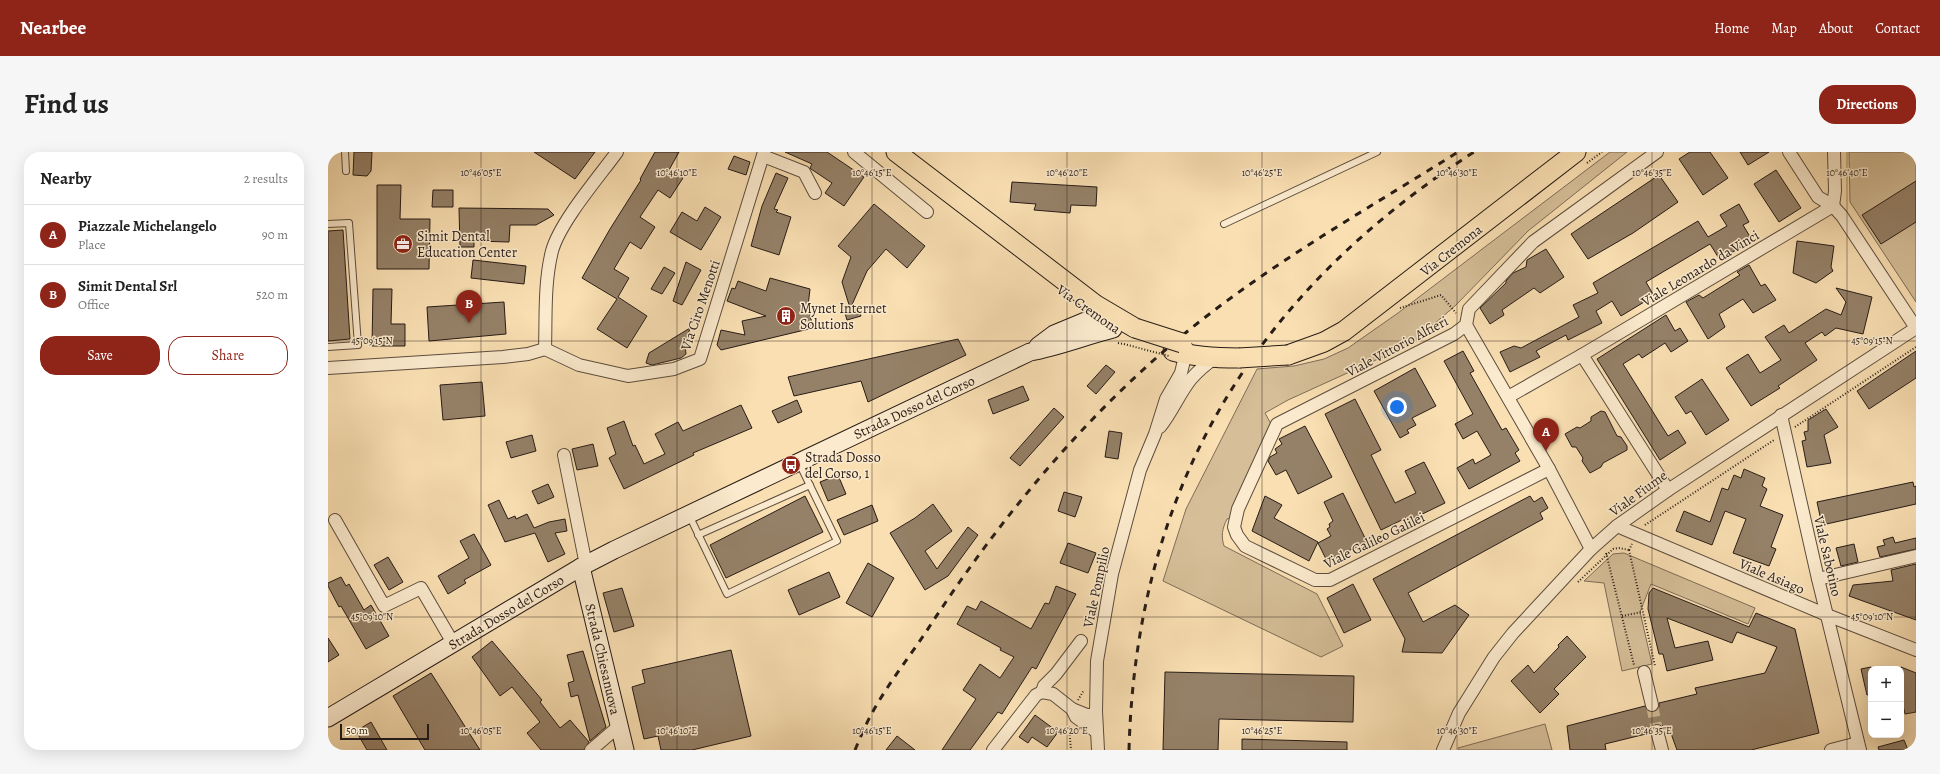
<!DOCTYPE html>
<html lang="en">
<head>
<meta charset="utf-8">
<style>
  body { margin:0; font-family:Alegreya,serif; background:#f6f6f6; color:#222 }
  .controls { position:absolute; right:12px; bottom:12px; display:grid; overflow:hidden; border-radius:8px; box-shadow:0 4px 16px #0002 }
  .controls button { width:36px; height:36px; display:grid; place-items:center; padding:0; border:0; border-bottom:1px solid #e0e0e0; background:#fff; color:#222; font:20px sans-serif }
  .scale { position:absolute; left:12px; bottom:10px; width:89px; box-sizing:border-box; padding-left:4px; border:2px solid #281c17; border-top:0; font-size:11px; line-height:14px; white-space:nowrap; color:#281c17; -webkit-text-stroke:3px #fbeacd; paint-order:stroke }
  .you { position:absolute; left:1069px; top:255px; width:14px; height:14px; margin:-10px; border:3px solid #fff; border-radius:50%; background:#1a73e8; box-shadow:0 0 0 6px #1a73e833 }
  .badge { display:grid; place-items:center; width:26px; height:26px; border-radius:50%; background:#8f2418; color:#fff; font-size:13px; font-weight:700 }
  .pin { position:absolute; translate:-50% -33px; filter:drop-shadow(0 1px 2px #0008) }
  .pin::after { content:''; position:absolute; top:21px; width:14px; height:12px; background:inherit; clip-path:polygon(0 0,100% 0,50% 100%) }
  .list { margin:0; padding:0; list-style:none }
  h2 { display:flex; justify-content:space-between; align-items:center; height:52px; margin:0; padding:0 16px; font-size:17px }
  h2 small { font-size:13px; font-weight:400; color:#767676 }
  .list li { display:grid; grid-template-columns:26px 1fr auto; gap:12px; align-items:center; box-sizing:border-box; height:60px; padding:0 16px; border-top:1px solid #e0e0e0 }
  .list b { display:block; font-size:15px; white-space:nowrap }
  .list p { margin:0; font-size:13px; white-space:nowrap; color:#767676 }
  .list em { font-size:13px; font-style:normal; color:#767676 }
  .actions { display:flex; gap:8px; padding:12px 16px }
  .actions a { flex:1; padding:9px 0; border:1px solid #8f2418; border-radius:16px; text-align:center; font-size:14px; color:#8f2418 }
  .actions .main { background:#8f2418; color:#fff }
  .map { position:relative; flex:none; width:1588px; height:598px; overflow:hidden; border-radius:16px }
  header { display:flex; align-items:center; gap:24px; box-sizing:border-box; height:56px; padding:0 20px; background:#8f2418; color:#fff }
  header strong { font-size:19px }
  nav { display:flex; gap:22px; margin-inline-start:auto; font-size:14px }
  .intro { display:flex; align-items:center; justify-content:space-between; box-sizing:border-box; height:96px; padding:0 24px }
  h1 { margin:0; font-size:28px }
  .button { padding:10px 18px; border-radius:16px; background:#8f2418; color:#fff; font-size:14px; font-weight:700 }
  main { display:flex; gap:24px; padding:0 24px }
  aside { flex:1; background:#fff; border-radius:16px; box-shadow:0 4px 16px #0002 }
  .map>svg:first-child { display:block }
  .green { fill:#d5be98; stroke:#7e6d58 }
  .building { fill:#958168; stroke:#281c17 }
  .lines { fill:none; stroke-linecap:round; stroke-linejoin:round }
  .street-tunnel { stroke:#cfb893; stroke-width:12; stroke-dasharray:12 6; stroke-linecap:butt }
  .lane-casing { stroke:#5c4d3e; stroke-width:8 }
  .street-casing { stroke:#5c4d3e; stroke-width:14 }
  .secondary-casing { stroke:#281c17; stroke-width:19 }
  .primary-casing { stroke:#281c17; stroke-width:21 }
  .path { stroke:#281c17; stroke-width:2; stroke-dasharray:1 2; stroke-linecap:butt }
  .lane { stroke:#fbeacd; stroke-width:6 }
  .street { stroke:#fbeacd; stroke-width:12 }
  .secondary { stroke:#fbeacd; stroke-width:17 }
  .primary { stroke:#f9dfb2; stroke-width:19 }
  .rail { stroke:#281c17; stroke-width:3; stroke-dasharray:7 7; stroke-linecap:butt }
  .primary-bridge-casing { stroke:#281c17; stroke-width:21; stroke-linecap:butt }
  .path-bridge { stroke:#281c17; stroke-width:2; stroke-dasharray:1 2; stroke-linecap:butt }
  .primary-bridge { stroke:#f9dfb2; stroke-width:19 }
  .ticks { fill:none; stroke:#281c17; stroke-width:1; stroke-opacity:0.45 }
  .labels { text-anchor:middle; stroke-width:3; stroke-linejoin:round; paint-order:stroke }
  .poi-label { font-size:14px; fill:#281c17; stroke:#fbeacd; text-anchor:start }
  .street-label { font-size:14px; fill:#281c17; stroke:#fbeacd }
  .ticks-label { font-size:10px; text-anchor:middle; fill:#281c17; stroke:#fbeacd; stroke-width:3; stroke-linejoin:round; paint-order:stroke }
</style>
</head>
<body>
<header>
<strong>Nearbee</strong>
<nav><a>Home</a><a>Map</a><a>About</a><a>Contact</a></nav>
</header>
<div class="intro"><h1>Find us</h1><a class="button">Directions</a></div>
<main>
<aside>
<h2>Nearby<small>2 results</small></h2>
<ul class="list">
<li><span class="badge">A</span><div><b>Piazzale Michelangelo</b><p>Place</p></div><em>90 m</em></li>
<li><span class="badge">B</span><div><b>Simit Dental Srl</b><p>Office</p></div><em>520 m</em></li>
</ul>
<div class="actions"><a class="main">Save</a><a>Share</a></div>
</aside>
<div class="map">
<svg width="1588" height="598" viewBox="0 0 1588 598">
  <rect width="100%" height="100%" fill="#f9dfb2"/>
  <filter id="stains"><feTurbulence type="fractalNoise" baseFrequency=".005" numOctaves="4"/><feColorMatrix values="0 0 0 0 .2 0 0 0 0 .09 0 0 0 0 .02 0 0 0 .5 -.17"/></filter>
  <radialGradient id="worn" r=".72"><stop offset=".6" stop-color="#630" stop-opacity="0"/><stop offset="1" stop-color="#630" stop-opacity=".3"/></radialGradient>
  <g class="green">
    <path d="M 1282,0 L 1299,0 L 1200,79 L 1128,153 L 1083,192 L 960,248 L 937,261 L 943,272 L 905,365 L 899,367 C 894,377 893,384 896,394 L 989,442 L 1015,494 L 993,505 L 835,429 L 858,357 L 929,217 L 966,214 L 996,207 L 1020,196 L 1070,161 Z"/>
    <polygon points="1521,0 1588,0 1588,150 1522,50"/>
    <polygon points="1296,401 1427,456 1420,472 1323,432 1312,460 1324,512 1294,519 1276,431 1256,429 1285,402"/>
    <polygon points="1217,572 1224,598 1131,598 1130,596"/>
  </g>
  <g class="building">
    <polygon points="26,0 44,0 43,19 39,24 25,23"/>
    <polygon points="206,0 267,0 247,27"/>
    <polygon points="327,0 351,0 341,18 355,26 342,46 330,38 312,65 327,75 313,97 302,90 286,117 301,126 290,145 319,164 299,196 269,177 289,147 254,126 282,77 313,28 312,27"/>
    <polygon points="457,0 499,0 536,25 516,54 497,41 504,31 483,17 482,16 484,12"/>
    <polygon points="1362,0 1382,0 1400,26 1375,43 1351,7"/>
    <polygon points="1412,0 1441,0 1420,13"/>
    <polygon points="406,4 422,10 418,23 400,17"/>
    <polygon points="1448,18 1473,56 1451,70 1426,32"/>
    <polygon points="448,21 460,26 446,57 450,58 448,60 463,65 451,103 423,94 434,54"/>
    <polygon points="1331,23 1350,50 1305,81 1260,107 1243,82"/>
    <polygon points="1588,29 1588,70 1553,92 1534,63"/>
    <polygon points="684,30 769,35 768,54 743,53 742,61 706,58 708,52 682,50"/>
    <polygon points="49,33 73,33 72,67 102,67 101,117 49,117"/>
    <polygon points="105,38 125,38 125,55 104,55"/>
    <polygon points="546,52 597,94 579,116 558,97 539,119 523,155 529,154 533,164 519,168 516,158 522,156 514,130 523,105 510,94"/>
    <polygon points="1411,52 1421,70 1415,73 1424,88 1392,108 1382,92 1318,130 1326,144 1293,164 1284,149 1268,159 1274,171 1240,188 1238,183 1208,199 1212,205 1182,220 1172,200 1186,194 1193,196 1251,165 1245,153 1270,141 1265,131 1370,69 1380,85 1399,74 1392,63"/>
    <polygon points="377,55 393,65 373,98 342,80 354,60 369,69"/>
    <polygon points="131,56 220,57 226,63 208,73 182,73 181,90 146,89 146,95 132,95"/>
    <polygon points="15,78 22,187 0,189 0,79"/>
    <polygon points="1469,89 1506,94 1503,115 1505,119 1488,131 1465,121"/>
    <polygon points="1218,97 1236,125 1212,141 1206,136 1174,158 1176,163 1162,172 1152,156 1178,131 1178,129 1185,121 1198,115 1199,108"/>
    <polygon points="145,108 198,114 196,132 143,126"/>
    <polygon points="358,110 373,118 354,153 345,149"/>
    <polygon points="1421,113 1433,134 1437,132 1448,148 1425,161 1415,147 1391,162 1397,175 1380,187 1358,150 1371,143 1375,146 1412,123 1409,120"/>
    <polygon points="336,115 347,121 334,142 323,137"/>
    <polygon points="442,126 482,137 480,154 485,176 393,198 389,193 393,178 417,183 414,169 438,164 399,149 404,136 407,137 410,129 438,139"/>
    <polygon points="1508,136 1544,145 1535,182 1508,176 1497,184 1494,180 1477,191 1489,208 1450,234 1452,236 1423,254 1398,216 1420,202 1432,221 1453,208 1437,185 1456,173 1461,181 1498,157 1513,163 1518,150"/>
    <polygon points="45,137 64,137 63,172 77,172 77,194 44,194"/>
    <polygon points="176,150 178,182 101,189 99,155"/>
    <polygon points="1338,163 1347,179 1352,176 1360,189 1343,200 1337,191 1314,206 1311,202 1295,212 1340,284 1350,278 1358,291 1332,308 1269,207"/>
    <polygon points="362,176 357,193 358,202 353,206 324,213 318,211 321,201"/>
    <polygon points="630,187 638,203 540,250 533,229 466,244 460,225"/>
    <polygon points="1135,199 1146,219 1142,221 1174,278 1178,276 1191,298 1187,301 1192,309 1141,337 1129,316 1145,307 1147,312 1163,303 1149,279 1135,287 1127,272 1145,262 1116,209"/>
    <polygon points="1588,199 1588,226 1541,257 1529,239"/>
    <polygon points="778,213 787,220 768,242 759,234"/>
    <polygon points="1087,216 1108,254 1084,266 1088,273 1079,278 1081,281 1072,286 1046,239"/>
    <polygon points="1374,227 1401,268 1378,283 1363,259 1358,262 1347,245"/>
    <polygon points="154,230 157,264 115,268 112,233"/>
    <polygon points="695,234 701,248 665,262 660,248"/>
    <polygon points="1027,247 1053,298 1043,303 1067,351 1088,341 1077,319 1096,310 1117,351 1080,369 1078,366 1053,378 997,262"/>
    <polygon points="469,248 474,260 450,271 444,259"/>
    <polygon points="413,253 424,276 365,301 366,303 296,337 281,306 288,302 279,276 296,269 305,294 307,293 316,312 337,302 327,282 350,270 355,279"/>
    <polygon points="726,256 736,265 692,314 682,306"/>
    <polygon points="1498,257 1510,275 1496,283 1503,311 1479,315 1474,289 1478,288 1476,280 1480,279 1480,268"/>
    <polygon points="1273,259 1277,260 1289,284 1293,285 1299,294 1299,298 1275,311 1273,315 1262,321 1254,309 1255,306 1248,295 1244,295 1237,282 1249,275 1252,276 1263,269 1263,265"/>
    <polygon points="977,274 1004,325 970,342 958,318 948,323 940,309 942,305 949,301 947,297 954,292 951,287"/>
    <polygon points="781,279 794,281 790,307 777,305"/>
    <polygon points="204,283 208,299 183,306 178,290"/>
    <polygon points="265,292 270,314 249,318 244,297"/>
    <polygon points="1416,317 1437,326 1434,334 1439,337 1432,354 1455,363 1443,395 1448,397 1441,414 1405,401 1418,367 1397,359 1384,393 1348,379 1356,359 1382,370 1394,336 1400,338 1406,323 1413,326"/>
    <polygon points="510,323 518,342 500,349 492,330"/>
    <polygon points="1585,330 1586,335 1588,334 1588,352 1494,373 1489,350"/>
    <polygon points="220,332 226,345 210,352 204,339"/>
    <polygon points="736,340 754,345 747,365 730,359"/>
    <polygon points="1015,341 1039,390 999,409 990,391 1003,384 999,377 1002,375 1001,372 1005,369 996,350"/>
    <polygon points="477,344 495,380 398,426 382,393"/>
    <polygon points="937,344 954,353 946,366 990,390 981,409 924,379"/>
    <polygon points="1202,344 1206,350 1214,345 1220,356 1212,361 1215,367 1080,441 1095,470 1127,453 1141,463 1114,501 1074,500 1077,487 1045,427"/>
    <polygon points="171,348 180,367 187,364 188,367 199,362 206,376 221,370 237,367 239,379 227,381 237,402 220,410 207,381 177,390 160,353"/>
    <polygon points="605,352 624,379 597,399 609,417 640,375 650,383 620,424 597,438 562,381 587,366"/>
    <polygon points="544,353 550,369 516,383 509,368"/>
    <polygon points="146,382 163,413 136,428 138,431 120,442 110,424 141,406 132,389"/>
    <polygon points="1565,385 1567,391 1588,386 1588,397 1552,405 1549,395 1557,393 1555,388"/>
    <polygon points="740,391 768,401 760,421 732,411"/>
    <polygon points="1526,392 1530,410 1513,414 1508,396"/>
    <polygon points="60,405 75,430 61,438 46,413"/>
    <polygon points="540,411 566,426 544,465 518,451"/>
    <polygon points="1588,412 1588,468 1521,444 1525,433 1565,429 1563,418"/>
    <polygon points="501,420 512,445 471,463 460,438"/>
    <polygon points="13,425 18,434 21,432 36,458 43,453 61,484 38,497 13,454 11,455 0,434 0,431"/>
    <polygon points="1025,432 1043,468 1016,481 999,446"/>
    <polygon points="728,434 748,442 708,517 704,515 674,562 670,560 642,598 614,598 648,547 635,538 652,512 672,526 686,505 672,498 673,496 629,472 639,454 648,458 653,449 703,477 717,451 721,452"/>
    <polygon points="294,436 306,474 286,480 275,441"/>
    <polygon points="1325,436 1421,475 1428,461 1467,477 1491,581 1423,598 1349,598 1341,576 1336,577 1334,573 1327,572 1323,574 1322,581 1277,592 1278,598 1242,598 1239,574 1317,554 1322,560 1326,560 1331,555 1331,551 1369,542 1367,536 1437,521 1449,495 1409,480 1404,491 1339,466 1347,496 1380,489 1385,508 1339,519 1335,502 1331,502 1320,457 1321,441"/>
    <polygon points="1239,484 1258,505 1226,537 1231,542 1212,561 1183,529 1200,513 1206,521 1231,495 1230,493"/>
    <polygon points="0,486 11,503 0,510"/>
    <polygon points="164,489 214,548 212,550 232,576 242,568 261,590 256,598 213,598 199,581 212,570 184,535 172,544 144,505"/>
    <polygon points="403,498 423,584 364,598 333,598 330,584 316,587 304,535 317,531 314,518"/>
    <polygon points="255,499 278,575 262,589 250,543 243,545 240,531 246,529 239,503"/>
    <polygon points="1543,515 1543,542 1539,543 1533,517"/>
    <polygon points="1573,515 1588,521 1588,560 1577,562 1573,545"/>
    <polygon points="837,520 1026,524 1025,570 891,567 890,598 835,598"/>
    <polygon points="103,521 152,598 97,598 65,544"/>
    <polygon points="707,563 730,580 719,595 704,585 700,591 691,585"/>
    <polygon points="43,570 59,598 39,598 28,579"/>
    <polygon points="569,584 587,598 558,598"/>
    <polygon points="914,587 1019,590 1019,598 914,598"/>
    <polygon points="1576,588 1580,598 1551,598 1550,595"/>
  </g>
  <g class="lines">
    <polyline class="street-tunnel" points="1324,553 1329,579"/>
    <defs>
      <g id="lane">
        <polyline points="17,0 18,19"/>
        <polyline points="0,72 21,71 30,193 0,195"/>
        <polyline points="896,72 1049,0"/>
        <polyline points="361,363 399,442 509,389 471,311"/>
        <polyline points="370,383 482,333"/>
      </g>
      <g id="street">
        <polyline points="526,0 599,60"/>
        <polyline points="435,4 476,20 487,41"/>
        <polyline points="1505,54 1507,39 1506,0"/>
        <polyline points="1138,173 1221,317 1263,397"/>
        <polyline points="217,197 251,213 300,224 346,217 372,207 436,0"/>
        <path d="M 217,197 C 218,165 216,131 224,99 C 232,70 270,26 289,0"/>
        <polyline points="1254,203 1340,338"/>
        <polyline points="0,216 175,205 200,202 217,197"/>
        <polyline points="1180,245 1254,203 1505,54"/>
        <polyline points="1453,263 1490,427 1532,598"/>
        <path d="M 832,275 C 844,260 851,242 863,227 C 870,219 878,212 887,206"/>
        <polyline points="236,303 258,413"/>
        <polyline points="1221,317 1002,428 987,428 917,394 909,383 906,375 910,357 949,272 1126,182 1138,173 1141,157 1205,90 1329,0"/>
        <polyline points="7,368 56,454 93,436 125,491"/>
        <polyline points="1289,374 1499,463 1588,498"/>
        <polyline points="1490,427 1588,404"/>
        <polyline points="1316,520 1324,553"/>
        <polyline points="714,540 716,534 728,522 753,489"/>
        <polyline points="768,563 759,563 744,557 748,565 769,580"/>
        <polyline points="1329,579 1334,598"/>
        <polyline points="263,598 291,574"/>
        <polyline points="665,598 708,543 714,540 725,542 744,557"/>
        <polyline points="770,598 768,559 769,509 784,422 812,318 827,282 838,247 853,221 859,196"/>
        <polyline points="1115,598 1131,561 1166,505 1185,481 1263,397 1289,374 1340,338 1588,176 1514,64 1505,54 1490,45 1461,0"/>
        <polyline points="1503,598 1530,591"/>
      </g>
      <g id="secondary">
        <polyline points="710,194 726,182 779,160"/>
        <polyline points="253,415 297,598"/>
        <path d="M 0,566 L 253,415 L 286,398 L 702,200 C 730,195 757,184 785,177"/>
      </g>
      <g id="primary">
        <polyline points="568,0 768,153 807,176"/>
        <path d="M 845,199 C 867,205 889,206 911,206"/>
        <polyline points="960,203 996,190 1016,179 1248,0"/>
      </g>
    </defs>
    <use href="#lane" class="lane-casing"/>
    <use href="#street" class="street-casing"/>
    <use href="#secondary" class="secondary-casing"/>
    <use href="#primary" class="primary-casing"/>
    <g class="path">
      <polyline points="1259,11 1274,0"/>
      <polyline points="1072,156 1113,143 1128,161"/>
      <polyline points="790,191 796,192"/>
      <polyline points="1467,275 1588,195"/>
      <polyline points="1317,373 1446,288"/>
      <polyline points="1301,398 1304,392"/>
      <polyline points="1301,398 1327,514"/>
      <polyline points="1278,401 1306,513"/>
      <polyline points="1250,430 1285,397 1291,396 1301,398"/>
      <polyline points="1294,464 1314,460"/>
      <polyline points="750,548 756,538"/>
      <polyline points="741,574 743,598"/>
    </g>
    <use href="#lane" class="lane"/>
    <use href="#street" class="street"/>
    <use href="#secondary" class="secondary"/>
    <use href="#primary" class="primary"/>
    <g class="rail">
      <path d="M 527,598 C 532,586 537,574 543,563 C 558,535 578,509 596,483 C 665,376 746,276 843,193 C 931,118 1033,61 1130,0"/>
      <path d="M 801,598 C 808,335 927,141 1146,0"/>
    </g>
    <defs>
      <g id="primary-bridge">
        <polyline points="807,176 854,191"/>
        <polyline points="911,206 960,203"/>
      </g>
    </defs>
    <use href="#primary-bridge" class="primary-bridge-casing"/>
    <polyline class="path-bridge" points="796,192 841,204"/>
    <use href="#primary-bridge" class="primary-bridge"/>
  </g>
  <path class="ticks" d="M 153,0 L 153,598M 349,0 L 349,598M 544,0 L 544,598M 739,0 L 739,598M 934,0 L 934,598M 1129,0 L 1129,598M 1324,0 L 1324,598M 1519,0 L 1519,598M 0,189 L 1588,189M 0,465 L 1588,465"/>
  <defs>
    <symbol id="office-disc" viewBox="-11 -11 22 22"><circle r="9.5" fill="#8f2418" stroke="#fbeacd"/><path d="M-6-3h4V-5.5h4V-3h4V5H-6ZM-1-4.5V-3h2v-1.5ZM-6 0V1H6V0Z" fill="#fff"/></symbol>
    <symbol id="building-disc" viewBox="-11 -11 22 22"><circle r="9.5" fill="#8f2418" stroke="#fbeacd"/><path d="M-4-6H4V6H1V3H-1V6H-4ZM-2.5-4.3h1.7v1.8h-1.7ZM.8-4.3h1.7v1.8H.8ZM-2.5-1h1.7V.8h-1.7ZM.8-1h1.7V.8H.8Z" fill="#fff"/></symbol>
    <symbol id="bus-disc" viewBox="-11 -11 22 22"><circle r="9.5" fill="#8f2418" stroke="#fbeacd"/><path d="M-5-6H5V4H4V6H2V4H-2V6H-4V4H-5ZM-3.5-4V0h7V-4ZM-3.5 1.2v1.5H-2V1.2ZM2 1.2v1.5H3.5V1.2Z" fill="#fff"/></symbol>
  </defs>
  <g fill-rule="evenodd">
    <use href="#office-disc" x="64" y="81" width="22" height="22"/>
    <use href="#building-disc" x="447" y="153" width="22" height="22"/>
    <use href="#bus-disc" x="452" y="302" width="22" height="22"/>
  </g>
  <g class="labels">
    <g class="poi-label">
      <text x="89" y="89">Simit Dental<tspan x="89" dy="16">Education Center</tspan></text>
      <text x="472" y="161">Mynet Internet<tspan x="472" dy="16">Solutions</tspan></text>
      <text x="477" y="310">Strada Dosso<tspan x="477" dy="16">del Corso, 1</tspan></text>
    </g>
    <g class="street-label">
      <text transform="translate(1123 98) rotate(-38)" y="5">Via Cremona</text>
      <text transform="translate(1372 116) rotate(-31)" y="5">Viale Leonardo da Vinci</text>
      <text transform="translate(372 153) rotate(-71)" y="5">Via Ciro Menotti</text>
      <text transform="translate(761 157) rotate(35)" y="5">Via Cremona</text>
      <text transform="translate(1069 194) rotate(-28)" y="5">Viale Vittorio Alfieri</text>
      <text transform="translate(586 255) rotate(-25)" y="5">Strada Dosso del Corso</text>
      <text transform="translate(1310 341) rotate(-36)" y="5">Viale Fiume</text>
      <text transform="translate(1046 388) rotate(-26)" y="5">Viale Galileo Galilei</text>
      <text transform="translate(1500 404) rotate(77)" y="5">Viale Sabotino</text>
      <text transform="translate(1444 424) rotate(23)" y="5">Viale Asiago</text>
      <text transform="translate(768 435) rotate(-78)" y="5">Viale Pompilio</text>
      <text transform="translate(178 460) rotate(-31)" y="5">Strada Dosso del Corso</text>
      <text transform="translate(275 507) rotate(77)" y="5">Strada Chiesanuova</text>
    </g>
  </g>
  <g class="ticks-label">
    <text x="153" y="24">10°46'05"E</text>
    <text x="349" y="24">10°46'10"E</text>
    <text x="544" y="24">10°46'15"E</text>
    <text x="739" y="24">10°46'20"E</text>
    <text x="934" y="24">10°46'25"E</text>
    <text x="1129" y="24">10°46'30"E</text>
    <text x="1324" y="24">10°46'35"E</text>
    <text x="1519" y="24">10°46'40"E</text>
    <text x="44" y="192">45°09'15"N</text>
    <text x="1544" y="192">45°09'15"N</text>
    <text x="44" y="468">45°09'10"N</text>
    <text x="1544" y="468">45°09'10"N</text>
    <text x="153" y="582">10°46'05"E</text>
    <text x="349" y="582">10°46'10"E</text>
    <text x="544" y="582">10°46'15"E</text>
    <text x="739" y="582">10°46'20"E</text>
    <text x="934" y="582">10°46'25"E</text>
    <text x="1129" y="582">10°46'30"E</text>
    <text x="1324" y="582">10°46'35"E</text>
  </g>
  <rect width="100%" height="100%" filter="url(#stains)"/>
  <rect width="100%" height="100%" fill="url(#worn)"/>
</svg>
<div class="controls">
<button>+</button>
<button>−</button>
</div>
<div class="scale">50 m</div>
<div class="you"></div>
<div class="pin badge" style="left:1218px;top:299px">A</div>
<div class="pin badge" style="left:141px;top:171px">B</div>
</div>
</main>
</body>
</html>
